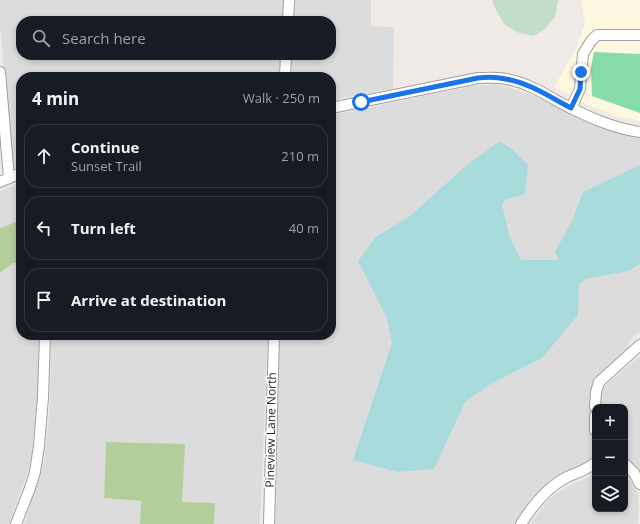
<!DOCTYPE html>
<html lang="en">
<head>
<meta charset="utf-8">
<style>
  body { margin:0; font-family:"Open Sans",sans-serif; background:#20242c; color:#f1f3f6 }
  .controls { position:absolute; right:12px; bottom:12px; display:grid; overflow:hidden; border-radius:8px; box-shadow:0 2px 6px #0003 }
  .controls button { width:36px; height:36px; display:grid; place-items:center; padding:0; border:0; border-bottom:1px solid #363941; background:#171b24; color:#f1f3f6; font:20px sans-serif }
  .stop { position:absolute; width:12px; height:12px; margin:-9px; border:3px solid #1a73e8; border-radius:50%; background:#fff }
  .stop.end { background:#1a73e8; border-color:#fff; box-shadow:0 1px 4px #0008 }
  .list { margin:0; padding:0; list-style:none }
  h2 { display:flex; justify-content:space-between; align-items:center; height:52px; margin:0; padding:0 16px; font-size:17px }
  h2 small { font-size:13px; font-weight:400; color:#9ea1a6 }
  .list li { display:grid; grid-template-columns:26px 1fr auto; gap:12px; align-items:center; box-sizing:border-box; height:64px; margin:0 8px 8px; padding:0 8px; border:1px solid #363941; border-radius:16px }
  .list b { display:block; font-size:15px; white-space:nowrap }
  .list p { margin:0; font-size:13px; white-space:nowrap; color:#9ea1a6 }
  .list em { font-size:13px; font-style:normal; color:#9ea1a6 }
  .icon { flex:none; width:22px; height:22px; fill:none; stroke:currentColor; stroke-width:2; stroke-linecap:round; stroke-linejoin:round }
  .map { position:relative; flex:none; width:640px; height:524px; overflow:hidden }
  .search { position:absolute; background:#171b24; box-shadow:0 2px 6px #0003; left:16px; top:16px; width:320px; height:44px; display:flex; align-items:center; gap:10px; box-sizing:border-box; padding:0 14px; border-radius:16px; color:#9ea1a6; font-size:15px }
  .panel { position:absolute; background:#171b24; box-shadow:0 2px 6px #0003; left:16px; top:72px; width:320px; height:268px; border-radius:16px }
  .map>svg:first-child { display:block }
  .residential { fill:#dddcdc }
  .education { fill:#fef8e0 }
  .forest { fill:#b4ce9b }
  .wetland { fill:#c3ddcb }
  .pitch { fill:#85dca9 }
  .water { fill:#a7dbdc }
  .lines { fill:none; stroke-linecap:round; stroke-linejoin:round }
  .minor-casing { stroke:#a0a0a0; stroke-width:12 }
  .minor { stroke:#fff; stroke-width:10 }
  .route { stroke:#1a73e8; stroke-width:5 }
  .labels { text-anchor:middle; stroke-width:3; stroke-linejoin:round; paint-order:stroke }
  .street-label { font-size:12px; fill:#1f1f1f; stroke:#fff }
</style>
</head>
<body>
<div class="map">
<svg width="640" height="524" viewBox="0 0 640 524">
  <rect width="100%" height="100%" fill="#efeae5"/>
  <g class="residential">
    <polygon points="0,0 286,0 285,21 21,21 21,55 284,55 283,77 21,77 21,168 18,168 14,166 12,161 0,26"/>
    <polygon points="294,0 371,0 371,26 394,27 393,89 331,100 331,77 291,77 292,55 331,55 331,21 293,21"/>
    <polygon points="496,84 520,91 548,101 595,126 627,134 640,136 640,332 633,336 629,342 628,349 624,354 593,388 589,431 595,442 595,461 554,482 518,524 271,524 278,335 331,335 331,115 348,112 472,86"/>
    <polygon points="21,182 21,220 0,228 0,191"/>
    <polygon points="13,263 21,263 21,335 39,335 38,391 32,453 29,468 9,524 0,524 0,273"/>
    <polygon points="51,335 268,335 260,524 214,524 214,503 182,502 106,442 104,498 141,501 140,524 24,524 44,463 50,405"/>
    <polygon points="637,358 640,358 640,477 625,462 625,407 601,407 601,392 604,387"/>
    <polygon points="595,473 595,509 625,509 625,476 636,488 638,496 639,505 638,524 530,524 549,499 570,485 591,476"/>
  </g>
  <polygon class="education" points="581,0 640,0 640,121 619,117 593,107 554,87 577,47 585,23"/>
  <g class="forest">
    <polygon points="21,220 21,263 13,263 0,273 0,228"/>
    <polygon points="106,442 185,444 182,502 215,503 214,524 140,524 141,501 104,498"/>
  </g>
  <polygon class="wetland" points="493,0 558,0 555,17 544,30 534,36 519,33 504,24 493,4"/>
  <polygon class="pitch" points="594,52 640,54 640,113 592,96 591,67"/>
  <polygon class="water" points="500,141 514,151 528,165 525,194 505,200 502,204 510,238 521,260 559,260 555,252 572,221 583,192 640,165 640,264 628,271 585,279 579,284 578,315 542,358 489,385 465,402 434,469 397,472 353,460 392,343 387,318 358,261 376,237 410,216 467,165"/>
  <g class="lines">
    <defs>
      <g id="minor">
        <polyline points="288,21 289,0"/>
        <polyline points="0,72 9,178"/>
        <polyline points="285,77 286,55"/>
        <path d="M 331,108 L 478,78 C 487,78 496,77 506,79 C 525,82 542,92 559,102 C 584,115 611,128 640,132"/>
        <polyline points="571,108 580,89 583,54 591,41 597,35 640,35"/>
        <polyline points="0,182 21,173"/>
        <polyline points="595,407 596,392 599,382 640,345"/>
        <polyline points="595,416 595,430"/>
        <polyline points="625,464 634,473 640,484"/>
        <polyline points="16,524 30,488 35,472 39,446 43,397 45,335"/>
        <polyline points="269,524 274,335"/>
        <path d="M 521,524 C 533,505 547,487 567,477 C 577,473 586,470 595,463"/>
      </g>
    </defs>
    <use href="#minor" class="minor-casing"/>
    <use href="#minor" class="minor"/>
  </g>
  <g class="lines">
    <path class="route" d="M 361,102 L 478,78 C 487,77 496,77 506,79 C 529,83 550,97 571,108 L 580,89 L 581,72"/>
  </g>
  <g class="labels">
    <g class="street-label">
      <text transform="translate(271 430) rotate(-89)" y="4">Pineview Lane North</text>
    </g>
  </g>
</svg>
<div class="controls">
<button>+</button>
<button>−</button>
<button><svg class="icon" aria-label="layers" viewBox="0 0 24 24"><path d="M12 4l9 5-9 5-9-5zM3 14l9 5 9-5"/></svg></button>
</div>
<div class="stop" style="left:361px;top:102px"></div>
<div class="stop end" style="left:581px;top:72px"></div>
<div class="search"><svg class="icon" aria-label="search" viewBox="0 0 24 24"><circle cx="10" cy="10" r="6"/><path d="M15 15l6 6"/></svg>Search here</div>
<section class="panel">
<h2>4 min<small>Walk · 250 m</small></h2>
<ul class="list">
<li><svg class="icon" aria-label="ahead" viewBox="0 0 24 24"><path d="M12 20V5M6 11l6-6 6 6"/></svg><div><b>Continue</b><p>Sunset Trail</p></div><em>210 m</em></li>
<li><svg class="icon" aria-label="left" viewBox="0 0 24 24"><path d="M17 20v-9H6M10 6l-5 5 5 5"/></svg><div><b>Turn left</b></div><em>40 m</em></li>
<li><svg class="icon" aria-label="arrive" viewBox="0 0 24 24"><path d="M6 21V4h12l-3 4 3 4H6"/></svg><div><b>Arrive at destination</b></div></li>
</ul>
</section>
</div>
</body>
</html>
